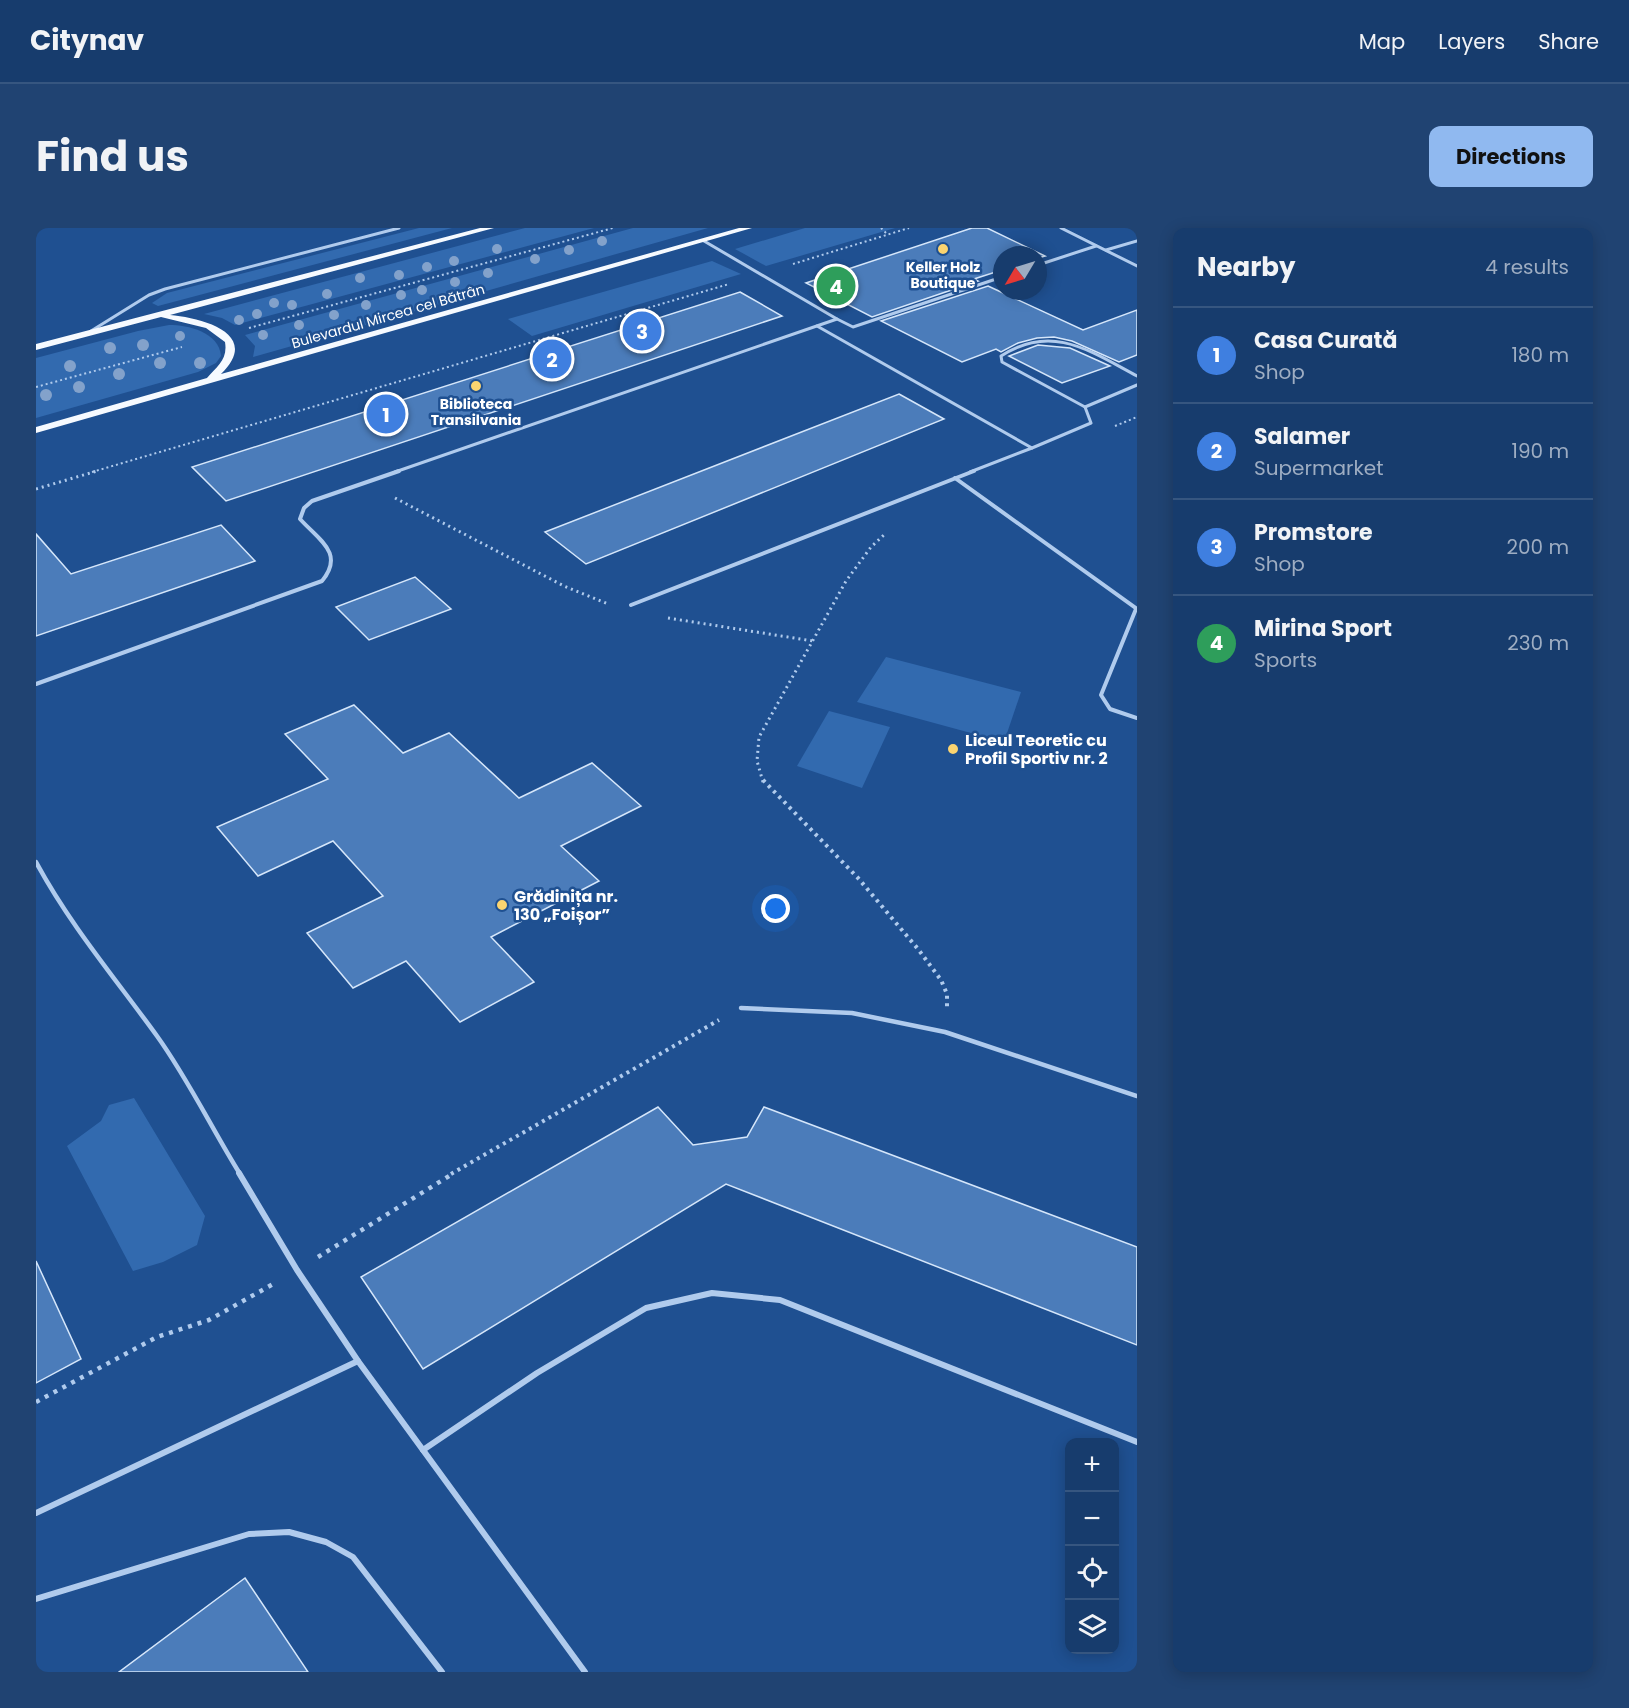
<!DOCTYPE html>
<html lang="en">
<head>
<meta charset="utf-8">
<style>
  body { margin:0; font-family:Poppins,sans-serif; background:#204372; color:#f1f3f6 }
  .controls { position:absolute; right:18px; bottom:18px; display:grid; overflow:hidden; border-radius:12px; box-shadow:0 3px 15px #0003 }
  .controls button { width:54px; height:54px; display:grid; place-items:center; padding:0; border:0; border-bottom:2px solid #365680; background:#173c6d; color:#f1f3f6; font:30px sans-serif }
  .compass { position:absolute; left:957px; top:18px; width:54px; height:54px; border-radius:50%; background:#173c6d; box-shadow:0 3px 15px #0003; rotate:232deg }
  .you { position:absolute; left:740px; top:681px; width:21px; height:21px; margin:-15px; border:4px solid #fff; border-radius:50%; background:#1a73e8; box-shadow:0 0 0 9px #1a73e833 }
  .badge { display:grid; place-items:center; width:39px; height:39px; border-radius:50%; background:#90b9f0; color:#fff; font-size:20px; font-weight:700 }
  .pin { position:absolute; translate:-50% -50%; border:3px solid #fff; box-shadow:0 2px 6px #0006 }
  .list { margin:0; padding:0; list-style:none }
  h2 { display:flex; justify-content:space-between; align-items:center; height:78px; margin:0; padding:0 24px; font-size:26px }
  h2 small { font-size:20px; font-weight:400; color:#9eadc2 }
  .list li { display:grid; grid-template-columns:39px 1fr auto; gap:18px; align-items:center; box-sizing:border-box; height:96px; padding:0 24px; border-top:2px solid #365680 }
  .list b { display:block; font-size:22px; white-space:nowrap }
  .list p { margin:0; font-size:20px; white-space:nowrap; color:#9eadc2 }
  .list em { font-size:20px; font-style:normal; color:#9eadc2 }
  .icon { flex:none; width:33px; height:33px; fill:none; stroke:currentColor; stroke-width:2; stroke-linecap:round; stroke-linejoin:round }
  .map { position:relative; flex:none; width:1101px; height:1444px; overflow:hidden; border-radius:12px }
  header { display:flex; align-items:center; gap:36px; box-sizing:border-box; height:84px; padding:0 30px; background:#173c6d; border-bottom:2px solid #365680 }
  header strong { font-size:28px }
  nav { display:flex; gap:33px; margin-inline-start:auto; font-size:21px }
  .intro { display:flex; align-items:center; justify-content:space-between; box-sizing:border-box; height:144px; padding:0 36px }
  h1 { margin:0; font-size:42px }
  .button { padding:15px 27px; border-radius:12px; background:#90b9f0; color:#111; font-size:21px; font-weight:700 }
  main { display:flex; gap:36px; padding:0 36px }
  aside { flex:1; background:#173c6d; border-radius:12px; box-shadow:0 3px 15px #0003 }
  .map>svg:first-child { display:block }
  .green { fill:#326aaf }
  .building { fill:#4b7cba; stroke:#d5e6fa; stroke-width:1.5 }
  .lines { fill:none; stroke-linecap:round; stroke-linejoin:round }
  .path-far3 { stroke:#b0cbed; stroke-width:2; stroke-dasharray:2 3; stroke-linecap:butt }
  .path-far2 { stroke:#b0cbed; stroke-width:3; stroke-dasharray:2 4; stroke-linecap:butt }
  .path-far1 { stroke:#b0cbed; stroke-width:4; stroke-dasharray:3 4.5; stroke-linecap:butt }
  .path { stroke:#b0cbed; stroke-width:4.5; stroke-dasharray:4 6; stroke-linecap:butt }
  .lane-far3 { stroke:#b0cbed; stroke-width:3 }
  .lane-far2 { stroke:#b0cbed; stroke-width:4 }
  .lane-far1 { stroke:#b0cbed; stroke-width:4.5 }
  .lane { stroke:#b0cbed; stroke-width:6 }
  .primary { fill:#f6faff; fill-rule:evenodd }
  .tree { fill:#83a2cb }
  .poi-dot { fill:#fbd470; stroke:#1f5091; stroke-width:2 }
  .labels { text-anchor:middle; stroke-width:5; stroke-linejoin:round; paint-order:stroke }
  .far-poi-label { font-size:14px; font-weight:bold; fill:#fff; stroke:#1f5091 }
  .far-street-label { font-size:14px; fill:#fff; stroke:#1f5091 }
  .poi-label { font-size:16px; font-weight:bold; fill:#fff; stroke:#1f5091; text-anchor:start }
</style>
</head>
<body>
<header>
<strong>Citynav</strong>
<nav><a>Map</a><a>Layers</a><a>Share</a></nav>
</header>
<div class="intro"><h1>Find us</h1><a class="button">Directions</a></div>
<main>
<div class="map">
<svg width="1101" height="1444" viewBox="0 0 1101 1444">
  <rect width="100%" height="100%" fill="#1f5091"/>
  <g class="green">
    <polygon points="383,0 416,0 122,78 116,75 131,65"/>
    <polygon points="489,0 558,0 199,97 186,90 168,86"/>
    <polygon points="597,0 672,0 217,129 219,118 209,107"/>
    <polygon points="769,0 859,0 730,38 699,21"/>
    <polygon points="676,33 705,46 496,108 472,91"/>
    <path d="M 133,97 C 152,97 183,104 185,128 L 180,135 L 162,144 L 0,190 L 0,130 L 102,103 Z"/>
    <polygon points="850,429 985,464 968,514 821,474"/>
    <polygon points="793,483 854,499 826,560 761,538"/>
    <polygon points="98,870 169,988 161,1017 127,1034 97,1043 31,918 65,893 73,877"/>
  </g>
  <g class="building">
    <polygon points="936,0 951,0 1009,28 1002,30 1002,27 966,27 966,42 938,51 942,53 836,89 770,55"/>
    <polygon points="952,58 1047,102 1101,82 1101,127 1083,134 1036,113 1018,109 1001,110 982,115 965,124 960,121 926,134 845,93"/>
    <polygon points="704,64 746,88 190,273 156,239"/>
    <polygon points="1002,117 1034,120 1074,138 1026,155 973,128"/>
    <polygon points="863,166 908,191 550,336 509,304"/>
    <polygon points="185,297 219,333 0,408 0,306 35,346"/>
    <polygon points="379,349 415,381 333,412 300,379"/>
    <polygon points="318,477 367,525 413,505 483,570 556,535 605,578 525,618 563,653 455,709 498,754 424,794 370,733 317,760 271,705 347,668 297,613 222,648 181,599 292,551 249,506"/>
    <polygon points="622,879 657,917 711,909 728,879 1101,1019 1101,1117 690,956 387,1141 325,1049"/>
    <polygon points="0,1033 45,1131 0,1155"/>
    <polygon points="209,1350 272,1444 83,1444"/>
  </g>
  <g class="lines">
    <g class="path-far3">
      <polyline points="845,0 852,7"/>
      <polyline points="757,36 873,0"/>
      <polyline points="213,100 577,0"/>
      <polyline points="0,159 146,119"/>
      <polyline points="1079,198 1101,189"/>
      <polyline points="56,244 693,56"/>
    </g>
    <g class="path-far2">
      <polyline points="0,261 61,243"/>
      <polyline points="359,270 528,358 572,376"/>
      <polyline points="632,390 777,413"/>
      <polyline points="727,554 721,533 723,509 810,353 835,319 850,305"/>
    </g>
    <g class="path-far1">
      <polyline points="727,552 822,650 882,721 905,752 911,766 911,779"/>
      <polyline points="415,946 683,792"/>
    </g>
    <g class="path">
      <polyline points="282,1029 418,945"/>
      <polyline points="0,1174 121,1109 173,1092 239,1055"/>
    </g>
    <g class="lane-far3">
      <polyline points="1025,0 1101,38"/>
      <polyline points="668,13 801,91"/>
      <polyline points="1070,22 1101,13"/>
      <polyline points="1002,37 1060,18"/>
      <polyline points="781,98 996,220 934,244"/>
      <polyline points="55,103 113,67 129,61 363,0"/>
      <path d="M 1049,179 L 966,134 L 965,128 C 1016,95 1054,123 1101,148"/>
      <polyline points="996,220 1055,195 1049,179 1101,157"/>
      <polyline points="359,244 801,91 817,99 966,49"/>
    </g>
    <g class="lane-far2">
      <polyline points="919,250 1101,381"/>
      <polyline points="595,377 938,243"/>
      <polyline points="1100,381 1065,467 1074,481 1101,490"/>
      <path d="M 0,456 L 286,353 C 309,325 283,312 264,291 L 268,280 L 276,273 L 363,243"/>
    </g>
    <g class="lane-far1">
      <path d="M 0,634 C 34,697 79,750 121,808 C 152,851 176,901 204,946"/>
      <polyline points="705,780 816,785 909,804 1101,868"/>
    </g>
    <g class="lane">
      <polyline points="203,945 261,1042 322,1133 549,1444"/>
      <polyline points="387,1222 501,1145 610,1080 676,1065 744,1072 1101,1214"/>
      <polyline points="0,1285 322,1133"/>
      <polyline points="0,1371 213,1306 253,1304 290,1314 317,1329 406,1444"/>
    </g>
    <path class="primary" d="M 444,0 L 458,0 L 134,87 C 167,90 226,106 185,146 L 703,0 L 716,0 L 0,205 L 0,199 L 171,150 C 181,138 192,132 189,114 L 170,100 L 125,89 L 0,122 L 0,116 Z"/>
  </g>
  <g class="tree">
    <circle cx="566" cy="13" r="5"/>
    <circle cx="461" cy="21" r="5"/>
    <circle cx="533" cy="22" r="5"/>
    <circle cx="499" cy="31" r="5"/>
    <circle cx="418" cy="33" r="5"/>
    <circle cx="391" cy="39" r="5"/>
    <circle cx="452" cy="45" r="5"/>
    <circle cx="363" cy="47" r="5"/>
    <circle cx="324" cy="50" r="5"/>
    <circle cx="419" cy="54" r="5"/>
    <circle cx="386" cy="62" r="5"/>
    <circle cx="291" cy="66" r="5"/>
    <circle cx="365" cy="67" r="5"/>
    <circle cx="238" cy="75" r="5"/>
    <circle cx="256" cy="77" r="5"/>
    <circle cx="330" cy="77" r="5"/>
    <circle cx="221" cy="86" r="5"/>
    <circle cx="298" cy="87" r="5"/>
    <circle cx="203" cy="92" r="5"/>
    <circle cx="263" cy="97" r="5"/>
    <circle cx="227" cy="107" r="5"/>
    <circle cx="144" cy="108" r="5"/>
    <circle cx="107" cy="117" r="6"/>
    <circle cx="74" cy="120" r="6"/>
    <circle cx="124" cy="135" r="6"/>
    <circle cx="164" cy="135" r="6"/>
    <circle cx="34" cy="138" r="6"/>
    <circle cx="83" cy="146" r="6"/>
    <circle cx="43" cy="159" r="6"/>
    <circle cx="10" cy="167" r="6"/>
  </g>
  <g class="poi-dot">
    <circle cx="907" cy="21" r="6"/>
    <circle cx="440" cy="158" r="6"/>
    <circle cx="917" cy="521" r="6"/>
    <circle cx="466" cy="677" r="6"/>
  </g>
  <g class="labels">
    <g class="far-poi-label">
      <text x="907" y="44">Keller Holz<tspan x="907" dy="16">Boutique</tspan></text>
      <text x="440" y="181">Biblioteca<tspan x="440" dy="16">Transilvania</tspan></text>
    </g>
    <g class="far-street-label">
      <text transform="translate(352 88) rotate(-16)" y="5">Bulevardul Mircea cel Bătrân</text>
    </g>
    <g class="poi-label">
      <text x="929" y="518">Liceul Teoretic cu<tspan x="929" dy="18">Profil Sportiv nr. 2</tspan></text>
      <text x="478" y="674">Grădinița nr.<tspan x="478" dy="18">130 „Foișor”</tspan></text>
    </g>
  </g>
</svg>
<div class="controls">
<button>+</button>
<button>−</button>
<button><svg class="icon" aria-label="locate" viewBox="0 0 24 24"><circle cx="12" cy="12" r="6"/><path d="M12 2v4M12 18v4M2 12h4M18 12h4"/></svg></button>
<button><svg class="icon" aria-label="layers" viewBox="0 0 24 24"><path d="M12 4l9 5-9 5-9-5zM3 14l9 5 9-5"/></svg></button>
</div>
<svg class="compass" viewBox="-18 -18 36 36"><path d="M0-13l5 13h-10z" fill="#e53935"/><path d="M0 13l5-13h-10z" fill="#9eadc2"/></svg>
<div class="you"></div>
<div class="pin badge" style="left:350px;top:186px;background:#3f7fe0">1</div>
<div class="pin badge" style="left:516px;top:131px;background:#3f7fe0">2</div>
<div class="pin badge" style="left:606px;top:103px;background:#3f7fe0">3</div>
<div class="pin badge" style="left:800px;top:58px;background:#2e9e5b">4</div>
</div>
<aside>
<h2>Nearby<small>4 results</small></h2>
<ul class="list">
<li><span class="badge" style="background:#3f7fe0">1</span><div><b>Casa Curată</b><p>Shop</p></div><em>180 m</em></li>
<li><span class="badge" style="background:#3f7fe0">2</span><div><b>Salamer</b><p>Supermarket</p></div><em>190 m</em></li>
<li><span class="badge" style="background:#3f7fe0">3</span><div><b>Promstore</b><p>Shop</p></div><em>200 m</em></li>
<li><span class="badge" style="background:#2e9e5b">4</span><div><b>Mirina Sport</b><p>Sports</p></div><em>230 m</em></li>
</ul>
</aside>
</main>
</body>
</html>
